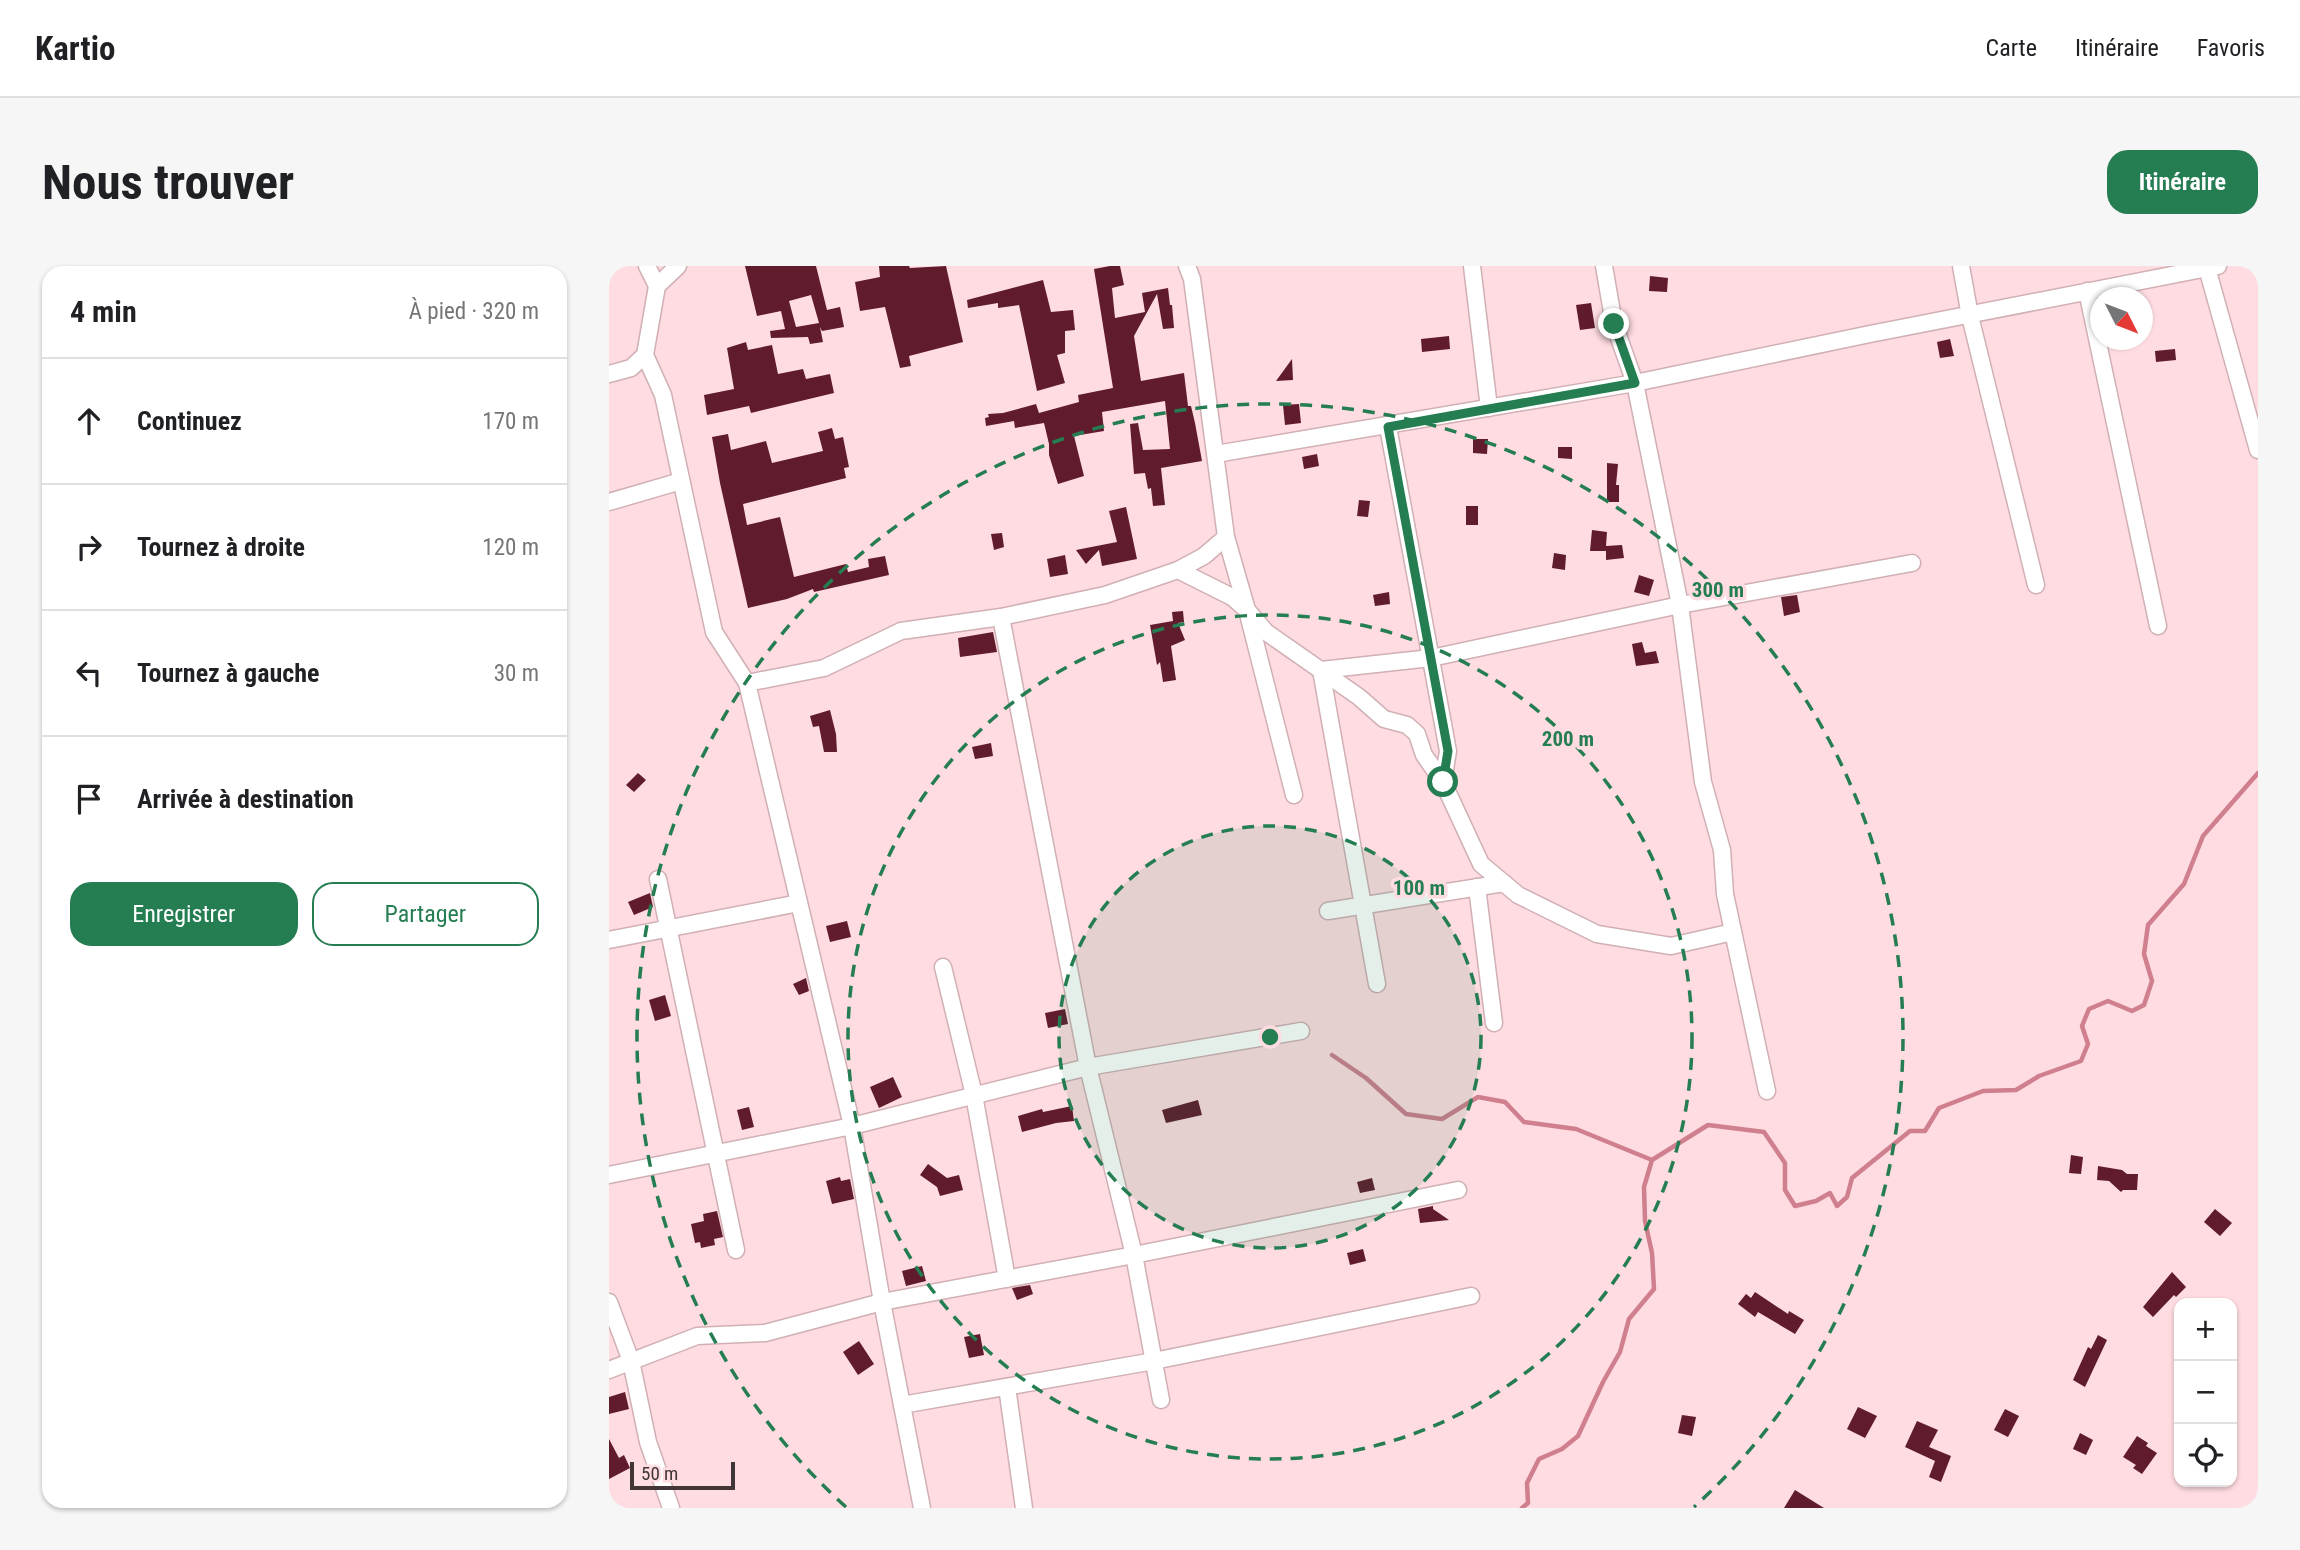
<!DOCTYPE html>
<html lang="fr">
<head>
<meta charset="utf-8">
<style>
  body { margin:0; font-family:"Roboto Condensed",sans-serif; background:#f6f6f6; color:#202124 }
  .controls { position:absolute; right:21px; bottom:21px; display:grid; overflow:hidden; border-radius:14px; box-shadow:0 2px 5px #0004 }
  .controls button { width:63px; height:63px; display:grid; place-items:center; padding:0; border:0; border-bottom:2px solid #e0e0e0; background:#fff; color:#202124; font:35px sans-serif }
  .compass { position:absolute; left:1481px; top:21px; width:63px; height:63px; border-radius:50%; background:#fff; box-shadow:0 2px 5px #0004; rotate:132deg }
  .scale { position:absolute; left:21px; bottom:18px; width:105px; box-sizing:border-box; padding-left:7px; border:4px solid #423537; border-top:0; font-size:19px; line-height:24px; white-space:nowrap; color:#423537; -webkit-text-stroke:5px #fedce1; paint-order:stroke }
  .stop { position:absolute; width:21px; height:21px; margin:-16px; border:5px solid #257d52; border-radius:50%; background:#fff }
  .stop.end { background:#257d52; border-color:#fff; box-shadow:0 2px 7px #0008 }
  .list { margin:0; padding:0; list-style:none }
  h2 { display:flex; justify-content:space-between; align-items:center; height:91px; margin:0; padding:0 28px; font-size:30px }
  h2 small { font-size:23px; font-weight:400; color:#757577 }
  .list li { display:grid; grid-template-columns:46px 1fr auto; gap:21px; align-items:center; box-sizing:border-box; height:126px; padding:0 28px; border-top:2px solid #e0e0e0 }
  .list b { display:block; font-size:26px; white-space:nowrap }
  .list em { font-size:23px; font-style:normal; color:#757577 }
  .actions { display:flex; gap:14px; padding:21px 28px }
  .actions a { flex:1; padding:16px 0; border:2px solid #257d52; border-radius:21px; text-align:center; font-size:24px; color:#257d52 }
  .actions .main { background:#257d52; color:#fff }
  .icon { flex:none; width:38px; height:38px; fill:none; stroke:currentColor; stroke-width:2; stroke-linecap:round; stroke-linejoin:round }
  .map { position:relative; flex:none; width:1649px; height:1242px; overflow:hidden; border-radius:21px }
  header { display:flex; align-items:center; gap:42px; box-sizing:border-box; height:98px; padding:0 35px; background:#fff; border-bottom:2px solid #e0e0e0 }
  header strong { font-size:33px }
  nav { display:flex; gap:38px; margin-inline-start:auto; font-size:24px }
  .intro { display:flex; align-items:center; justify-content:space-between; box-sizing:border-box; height:168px; padding:0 42px }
  h1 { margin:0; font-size:49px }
  .button { padding:18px 32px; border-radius:21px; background:#257d52; color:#fff; font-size:24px; font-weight:700 }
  main { display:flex; gap:42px; padding:0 42px }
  aside { flex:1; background:#fff; border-radius:21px; box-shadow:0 2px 5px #0004 }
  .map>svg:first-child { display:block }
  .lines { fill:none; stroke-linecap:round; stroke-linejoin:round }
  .stream { stroke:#cf7f8d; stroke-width:4.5 }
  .building { fill:#601b2d; fill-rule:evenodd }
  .street-casing { stroke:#d0b0b4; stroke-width:19 }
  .street { stroke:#fff; stroke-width:16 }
  .route { stroke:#257d52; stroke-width:9 }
  .ring { fill:none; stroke:#257d52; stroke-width:3.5; stroke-dasharray:12 9 }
  .centre { fill:#257d52; stroke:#fedce1; stroke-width:3.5 }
  .ring-label { font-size:21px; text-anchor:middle; font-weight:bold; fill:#257d52; stroke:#fedce1; stroke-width:7; stroke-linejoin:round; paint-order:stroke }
</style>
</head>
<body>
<header>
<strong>Kartio</strong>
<nav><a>Carte</a><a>Itinéraire</a><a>Favoris</a></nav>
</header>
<div class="intro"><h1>Nous trouver</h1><a class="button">Itinéraire</a></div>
<main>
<aside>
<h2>4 min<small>À pied · 320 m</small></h2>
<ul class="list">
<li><svg class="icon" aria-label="ahead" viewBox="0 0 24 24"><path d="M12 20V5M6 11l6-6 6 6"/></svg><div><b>Continuez</b></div><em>170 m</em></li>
<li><svg class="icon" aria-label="right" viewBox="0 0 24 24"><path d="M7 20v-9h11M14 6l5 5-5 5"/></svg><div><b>Tournez à droite</b></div><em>120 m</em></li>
<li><svg class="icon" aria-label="left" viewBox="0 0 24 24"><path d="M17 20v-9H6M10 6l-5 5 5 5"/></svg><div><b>Tournez à gauche</b></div><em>30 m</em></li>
<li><svg class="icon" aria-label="arrive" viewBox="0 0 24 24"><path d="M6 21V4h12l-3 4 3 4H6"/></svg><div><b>Arrivée à destination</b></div></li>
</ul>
<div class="actions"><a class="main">Enregistrer</a><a>Partager</a></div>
</aside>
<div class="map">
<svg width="1649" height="1242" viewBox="0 0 1649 1242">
  <rect width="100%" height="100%" fill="#fedce1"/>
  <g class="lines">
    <g class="stream">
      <polyline points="723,789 757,812 797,848 833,853 869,831 896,836 915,856 967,863 1043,894"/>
      <polyline points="913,1242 919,1237 918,1217 930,1193 953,1183 969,1170 994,1116 1011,1086 1020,1053 1045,1023 1043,987 1036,955 1035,921 1043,894 1099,859 1155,866 1176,897 1176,924 1186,940 1207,935 1221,927 1228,940 1238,931 1243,912 1301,865 1316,865 1330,842 1374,825 1407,824 1430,810 1472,795 1479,778 1473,760 1480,743 1499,735 1523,745 1535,739 1543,715 1535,688 1539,659 1575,618 1594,570 1649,507"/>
    </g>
  </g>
  <g class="building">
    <path d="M 136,0 L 207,0 L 218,44 L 231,41 L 235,61 L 213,65 L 211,61 L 214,76 L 201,78 L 199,71 L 162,72 L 161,65 L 176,63 L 172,45 L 148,50 ZM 202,29 L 210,57 L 187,61 L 180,35 Z"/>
    <polygon points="270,0 300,0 301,2 337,0 354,76 300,90 302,100 291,102 276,41 251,45 246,16 271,11"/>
    <polygon points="501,0 511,0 515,19 503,22 506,52 536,46 533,27 559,22 561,39 563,39 565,62 554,63 548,28 525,70 532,115 575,107 579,140 582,140 586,157 593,195 552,202 556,239 544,240 542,222 539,223 536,207 525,208 521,158 529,157 534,184 561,183 556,135 493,146 495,165 465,170 475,210 449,218 440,189 440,178 435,157 406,162 405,155 377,160 376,152 380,151 379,148 394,147 427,138 430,147 470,136 469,129 504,122 485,3"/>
    <polygon points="1041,10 1059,12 1058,26 1040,25"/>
    <polygon points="434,14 442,46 464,44 466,64 456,65 456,87 448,89 456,117 428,125 410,39 389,42 389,37 359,42 358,34"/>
    <polygon points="982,37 986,62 971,64 967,39"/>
    <polygon points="840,70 841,83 813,86 812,73"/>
    <polygon points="1341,73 1345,90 1331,92 1328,76"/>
    <polygon points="137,76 139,84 163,79 169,108 194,103 197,113 221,108 225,127 142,147 140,140 98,149 95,129 125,123 118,82"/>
    <polygon points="1566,83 1567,94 1547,96 1546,85"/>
    <polygon points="683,93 684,114 667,115"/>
    <polygon points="690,138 692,157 676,159 674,139"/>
    <polygon points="223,162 226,173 234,171 240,201 235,202 237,212 134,238 138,259 171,251 185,311 237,298 239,306 260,301 259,293 276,290 280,309 205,326 204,323 178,333 139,342 111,217 103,171 119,168 122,184 157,175 163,197 214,185 209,166"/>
    <polygon points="864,173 879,173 878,188 864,187"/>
    <polygon points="949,181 963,181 963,193 949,192"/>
    <polygon points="708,188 710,200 695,203 693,191"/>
    <polygon points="998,197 1009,198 1007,219 1010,219 1010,236 998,236"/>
    <polygon points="750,234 761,235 759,251 748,250"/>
    <rect x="857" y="240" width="12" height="19"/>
    <polygon points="517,241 528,293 493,300 490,284 477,298 467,284 508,276 500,245"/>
    <polygon points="983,264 998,266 997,280 1013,279 1015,292 997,294 997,285 981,285"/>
    <polygon points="393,267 395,281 385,284 382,268"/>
    <polygon points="945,287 957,289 956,304 943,302"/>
    <polygon points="456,289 459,308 441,311 438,293"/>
    <polygon points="1030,309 1045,314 1040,330 1025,326"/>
    <polygon points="780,326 781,338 766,340 764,329"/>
    <polygon points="1188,329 1191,346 1175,350 1172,331"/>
    <polygon points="574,345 575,356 569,357 576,374 562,380 567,414 554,416 551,396 548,399 541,359 564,355 563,346"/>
    <polygon points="384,366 388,386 351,391 349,372"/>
    <polygon points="1033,376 1036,387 1047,385 1050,397 1027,400 1023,378"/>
    <polygon points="221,444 227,468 228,486 215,486 210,460 204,461 201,450"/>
    <polygon points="382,477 384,490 366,493 363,481"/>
    <polygon points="29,507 37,514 25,526 17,519"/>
    <polygon points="41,627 44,641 25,649 19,636"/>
    <polygon points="238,655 242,671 221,676 217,660"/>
    <polygon points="197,712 200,725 190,729 184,718"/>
    <polygon points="56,729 62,750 46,755 40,734"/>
    <polygon points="456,743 459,758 439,762 436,747"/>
    <polygon points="284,811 293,831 270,842 261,821"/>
    <polygon points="589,834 593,849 557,857 553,844"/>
    <polygon points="463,840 465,855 447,857 413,866 409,850 433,843 434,846"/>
    <polygon points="140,841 145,861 133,864 128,844"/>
    <polygon points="1462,889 1474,891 1472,908 1460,907"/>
    <polygon points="319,898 338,912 350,909 354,924 331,930 328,921 311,909"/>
    <polygon points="1489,900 1513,904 1518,908 1529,908 1528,924 1514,924 1512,926 1500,915 1488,914"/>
    <polygon points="231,911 232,915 241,913 245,933 223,938 217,915"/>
    <polygon points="763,912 766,924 751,927 748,916"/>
    <polygon points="824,940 824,943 840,954 811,957 809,943"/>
    <polygon points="1606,943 1623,957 1611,970 1595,956"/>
    <polygon points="108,945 114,971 105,973 106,979 92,982 91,976 86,977 82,958 95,955 94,948"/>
    <polygon points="754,983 757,995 741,999 738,987"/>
    <polygon points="313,1000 317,1015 297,1020 293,1005"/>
    <polygon points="1563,1006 1577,1021 1567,1031 1565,1029 1544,1051 1534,1041"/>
    <polygon points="421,1019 424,1028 408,1034 403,1022"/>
    <polygon points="1146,1026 1179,1048 1180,1045 1195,1054 1186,1068 1149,1046 1146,1051 1129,1038 1137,1028 1142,1032"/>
    <polygon points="371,1068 375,1089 360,1092 355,1071"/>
    <polygon points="1489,1069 1498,1074 1476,1121 1464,1114 1479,1081 1482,1083"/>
    <polygon points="250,1075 265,1098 249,1109 234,1086"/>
    <polygon points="16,1126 20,1143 0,1148 0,1131"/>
    <polygon points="1249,1141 1268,1150 1256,1172 1238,1163"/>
    <polygon points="1396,1143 1410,1150 1399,1171 1385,1164"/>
    <polygon points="1073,1149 1087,1151 1083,1170 1069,1167"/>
    <polygon points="1308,1155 1329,1164 1320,1181 1342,1190 1332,1216 1320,1211 1326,1195 1296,1181"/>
    <polygon points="1471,1167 1484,1174 1477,1189 1464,1183"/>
    <polygon points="1528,1170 1539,1177 1537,1180 1548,1187 1533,1208 1524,1202 1527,1199 1514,1191"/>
    <polygon points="0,1173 10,1192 15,1189 21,1202 0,1213"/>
    <polygon points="1186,1224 1215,1242 1175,1242"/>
  </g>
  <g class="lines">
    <defs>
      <g id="street">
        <polyline points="38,0 48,20"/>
        <polyline points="578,0 583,13 617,271 638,344 685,529"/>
        <polyline points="863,0 880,142"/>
        <polyline points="995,0 1005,58 1026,117 1071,339 1094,516 1113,584 1116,628 1158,825"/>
        <polyline points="1352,0 1361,50 1427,319"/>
        <polyline points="1598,2 1649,184"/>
        <polyline points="1478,25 1549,360"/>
        <polyline points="36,89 54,129 105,366 138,417 243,860 273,1036 313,1242"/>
        <polyline points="0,108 22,102 36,89 48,20 69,0"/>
        <polyline points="779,161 839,485 834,516"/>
        <polyline points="607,188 1026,117 1261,68 1609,0"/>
        <polyline points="0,236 72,215"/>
        <polyline points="569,304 623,331 638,344 657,366 750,431 775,453 798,459 808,468 815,489 834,516 872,598 909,629 988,668 1062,680 1124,666"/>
        <polyline points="392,351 479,801 525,989 552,1134"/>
        <polyline points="138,417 215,402 292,365 392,351 496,329 569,304 595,290 617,271"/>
        <polyline points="49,613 127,984"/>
        <polyline points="868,621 885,757"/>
        <polyline points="719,645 895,617"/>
        <polyline points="0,674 190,637"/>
        <polyline points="334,701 365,829 398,1013"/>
        <polyline points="768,718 712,404 822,392 1071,339 1303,297"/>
        <polyline points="0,909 243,860 479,801 692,765"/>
        <polyline points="0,1036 22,1095 39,1176 62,1242"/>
        <polyline points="0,1104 88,1070 156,1067 273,1036 525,989 849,924"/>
        <polyline points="398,1121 415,1242"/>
        <polyline points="293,1139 545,1095 862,1030"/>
      </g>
    </defs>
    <use href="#street" class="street-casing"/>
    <use href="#street" class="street"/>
  </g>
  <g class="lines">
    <polyline class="route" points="834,516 839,485 779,161 1026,117 1005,58"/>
  </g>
  <circle cx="661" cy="771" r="211" fill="#257d52" fill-opacity=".12"/>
  <g class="ring">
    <circle cx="661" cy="771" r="211"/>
    <circle cx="661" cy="771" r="422"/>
    <path d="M237 1241A633 633 0 1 1 1085 1241"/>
  </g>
  <circle cx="661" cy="771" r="10" class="centre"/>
  <g class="ring-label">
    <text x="1109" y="331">300 m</text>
    <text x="959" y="480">200 m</text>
    <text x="810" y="629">100 m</text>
  </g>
</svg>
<div class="controls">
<button>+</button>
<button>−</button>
<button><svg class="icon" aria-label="locate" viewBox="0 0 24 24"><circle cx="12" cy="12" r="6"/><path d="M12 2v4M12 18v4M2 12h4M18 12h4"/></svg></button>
</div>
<svg class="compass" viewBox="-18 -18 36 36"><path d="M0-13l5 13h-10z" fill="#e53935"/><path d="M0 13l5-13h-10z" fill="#757577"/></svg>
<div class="scale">50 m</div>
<div class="stop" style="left:834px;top:516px"></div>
<div class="stop end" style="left:1005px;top:58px"></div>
</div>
</main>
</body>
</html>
